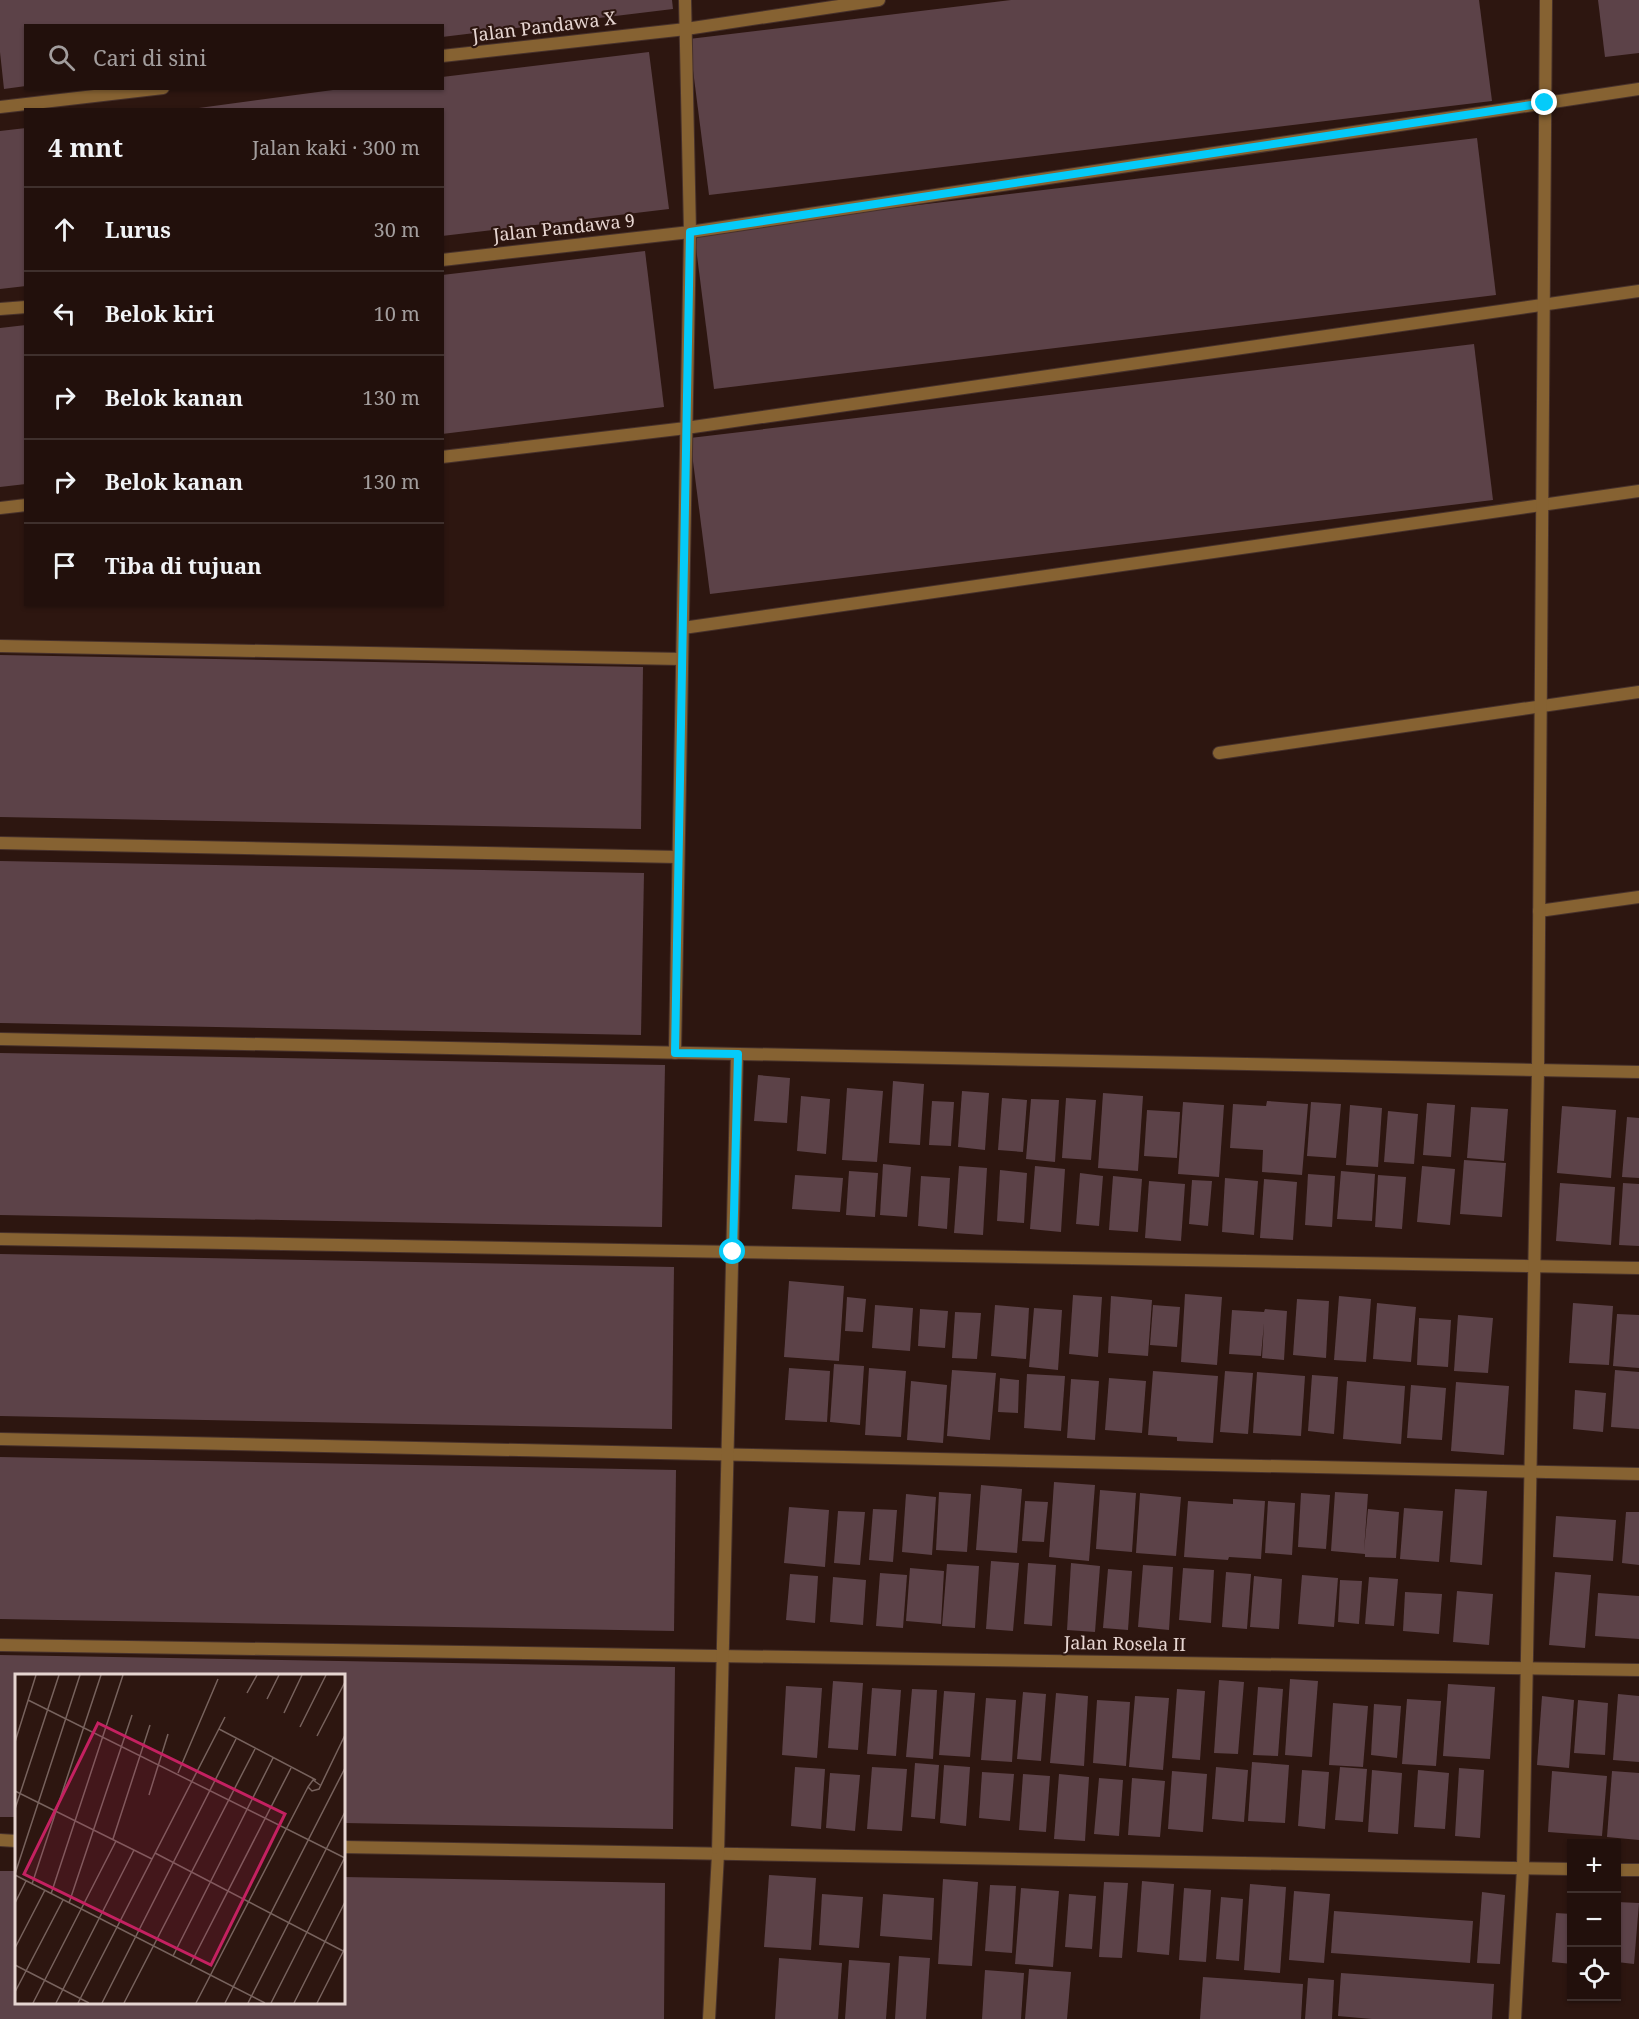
<!DOCTYPE html>
<html lang="id">
<head>
<meta charset="utf-8">
<style>
  body { margin:0; font-family:"Noto Serif",serif; background:#2e1e1a; color:#f1f3f6 }
  .controls { position:absolute; right:18px; bottom:18px; display:grid; overflow:hidden; border-radius:0px; box-shadow:0 2px 4px #0004 }
  .controls button { width:54px; height:54px; display:grid; place-items:center; padding:0; border:0; border-bottom:2px solid #3f302d; background:#22100c; color:#f1f3f6; font:30px sans-serif }
  .stop { position:absolute; width:18px; height:18px; margin:-14px; border:4px solid #05cbf9; border-radius:50%; background:#fff }
  .stop.end { background:#05cbf9; border-color:#fff; box-shadow:0 2px 6px #0008 }
  .list { margin:0; padding:0; list-style:none }
  h2 { display:flex; justify-content:space-between; align-items:center; height:78px; margin:0; padding:0 24px; font-size:26px }
  h2 small { font-size:20px; font-weight:400; color:#a29d9d }
  .list li { display:grid; grid-template-columns:39px 1fr auto; gap:18px; align-items:center; box-sizing:border-box; height:84px; padding:0 24px; border-top:2px solid #3f302d }
  .list b { display:block; font-size:22px; white-space:nowrap }
  .list em { font-size:20px; font-style:normal; color:#a29d9d }
  .icon { flex:none; width:33px; height:33px; fill:none; stroke:currentColor; stroke-width:2; stroke-linecap:round; stroke-linejoin:round }
  .map { position:relative; flex:none; width:1639px; height:2019px; overflow:hidden }
  .search { position:absolute; background:#22100c; box-shadow:0 2px 4px #0004; left:24px; top:24px; width:420px; height:66px; display:flex; align-items:center; gap:15px; box-sizing:border-box; padding:0 21px; border-radius:0px; color:#a29d9d; font-size:22px }
  .panel { position:absolute; background:#22100c; box-shadow:0 2px 4px #0004; left:24px; top:108px; width:420px; height:498px; border-radius:0px }
  .map>svg:first-child { display:block }
  .building { fill:#5c4248 }
  .lines { fill:none; stroke-linecap:round; stroke-linejoin:round }
  .minor-casing { stroke:#47312b; stroke-width:14 }
  .minor { stroke:#866232; stroke-width:12 }
  .route { stroke:#05cbf9; stroke-width:8 }
  .labels { text-anchor:middle; stroke-width:4.5; stroke-linejoin:round; paint-order:stroke }
  .street-label { font-size:18px; fill:#e6d5d1; stroke:#2d1610 }
  .inset-road { fill:none; stroke:#77625d; stroke-width:1.5 }
  .view { fill:#c42161; fill-opacity:0.15; stroke:#c42161; stroke-width:3 }
  .inset-edge { fill:none; stroke:#e6d5d1; stroke-width:3 }
</style>
</head>
<body>
<div class="map">
<svg width="1639" height="2019" viewBox="0 0 1639 2019">
  <rect width="100%" height="100%" fill="#2d1610"/>
  <g class="building">
    <polygon points="0,0 672,0 673,9 442,37 442,26 26,26 26,86 4,89 0,52"/>
    <polygon points="1011,0 1479,0 1492,101 709,195 689,39"/>
    <polygon points="1598,0 1639,0 1639,53 1605,57"/>
    <polygon points="649,52 669,209 442,236 442,110 184,110 348,88 442,88 442,77"/>
    <polygon points="26,128 26,286 0,289 0,131"/>
    <polygon points="1477,138 1496,295 714,389 694,232"/>
    <polygon points="645,251 664,407 442,434 442,275"/>
    <polygon points="26,325 26,484 0,487 0,328"/>
    <polygon points="1474,344 1493,500 710,594 690,438"/>
    <polygon points="0,655 643,667 641,829 0,817"/>
    <polygon points="0,861 644,873 641,1035 0,1023"/>
    <polygon points="0,1053 665,1065 662,1227 0,1215"/>
    <polygon points="758,1075 790,1078 787,1123 754,1121"/>
    <polygon points="893,1081 924,1084 920,1145 889,1143"/>
    <polygon points="847,1088 883,1091 877,1162 842,1160"/>
    <polygon points="962,1091 989,1093 985,1150 958,1147"/>
    <polygon points="1103,1093 1143,1096 1138,1171 1098,1168"/>
    <polygon points="801,1096 830,1099 826,1154 797,1151"/>
    <polygon points="1002,1098 1027,1100 1023,1152 998,1150"/>
    <polygon points="1066,1098 1096,1100 1091,1160 1062,1158"/>
    <polygon points="1031,1099 1059,1100 1055,1162 1026,1159"/>
    <polygon points="932,1101 954,1102 951,1146 929,1145"/>
    <polygon points="1267,1101 1308,1104 1302,1175 1262,1172 1263,1150 1230,1148 1233,1104 1266,1106"/>
    <polygon points="1183,1102 1224,1105 1219,1177 1178,1174"/>
    <polygon points="1311,1102 1341,1104 1336,1158 1307,1156"/>
    <polygon points="1427,1103 1455,1105 1451,1157 1423,1155"/>
    <polygon points="1350,1105 1382,1108 1378,1167 1346,1165"/>
    <polygon points="1562,1106 1616,1110 1611,1178 1557,1173"/>
    <polygon points="1471,1107 1508,1109 1504,1161 1467,1158"/>
    <polygon points="1147,1110 1180,1112 1177,1158 1144,1156"/>
    <polygon points="1388,1111 1418,1114 1414,1164 1384,1162"/>
    <polygon points="1627,1117 1639,1118 1639,1178 1622,1177"/>
    <polygon points="1464,1160 1506,1163 1502,1217 1460,1214"/>
    <polygon points="883,1164 911,1167 907,1217 880,1215"/>
    <polygon points="959,1166 987,1168 983,1235 954,1233"/>
    <polygon points="1035,1166 1065,1169 1061,1232 1030,1229"/>
    <polygon points="1422,1166 1455,1169 1450,1225 1417,1222"/>
    <polygon points="1000,1170 1027,1173 1024,1223 997,1221"/>
    <polygon points="849,1171 878,1173 875,1217 846,1215"/>
    <polygon points="1341,1171 1375,1174 1372,1221 1337,1219"/>
    <polygon points="1080,1173 1103,1176 1099,1226 1076,1224"/>
    <polygon points="1308,1174 1335,1176 1332,1227 1305,1225"/>
    <polygon points="795,1175 843,1178 840,1212 792,1209"/>
    <polygon points="1378,1175 1406,1177 1402,1229 1375,1227"/>
    <polygon points="921,1176 950,1178 947,1229 918,1226"/>
    <polygon points="1113,1176 1142,1179 1138,1232 1109,1230"/>
    <polygon points="1225,1178 1258,1181 1254,1235 1222,1232"/>
    <polygon points="1264,1179 1297,1182 1293,1240 1260,1238"/>
    <polygon points="1192,1180 1212,1181 1208,1226 1189,1224"/>
    <polygon points="1149,1181 1185,1184 1181,1241 1145,1238"/>
    <polygon points="1560,1183 1615,1187 1611,1245 1556,1241"/>
    <polygon points="1623,1183 1639,1184 1639,1246 1619,1245"/>
    <polygon points="0,1254 674,1267 672,1429 0,1416"/>
    <polygon points="789,1281 844,1286 839,1361 784,1357"/>
    <polygon points="1185,1294 1222,1297 1217,1365 1181,1362"/>
    <polygon points="1073,1295 1102,1297 1098,1357 1069,1354"/>
    <polygon points="1111,1296 1152,1300 1148,1356 1108,1353"/>
    <polygon points="1339,1296 1371,1299 1366,1362 1334,1360"/>
    <polygon points="847,1297 866,1299 863,1332 845,1331"/>
    <polygon points="1297,1299 1329,1301 1326,1358 1293,1355"/>
    <polygon points="1377,1303 1416,1307 1411,1362 1373,1359"/>
    <polygon points="1573,1303 1613,1306 1609,1365 1569,1363"/>
    <polygon points="875,1305 913,1308 910,1351 872,1348"/>
    <polygon points="995,1305 1029,1308 1026,1359 991,1356"/>
    <polygon points="1153,1305 1180,1307 1177,1347 1150,1345"/>
    <polygon points="1034,1308 1062,1310 1058,1370 1029,1367"/>
    <polygon points="920,1309 948,1311 945,1348 918,1346"/>
    <polygon points="1265,1309 1287,1311 1284,1360 1262,1358 1264,1323 1261,1356 1229,1354 1232,1310 1264,1312"/>
    <polygon points="955,1312 981,1313 977,1359 952,1358"/>
    <polygon points="1617,1314 1639,1315 1639,1368 1613,1366"/>
    <polygon points="1458,1315 1493,1318 1488,1373 1454,1371"/>
    <polygon points="1419,1318 1451,1320 1448,1367 1417,1365"/>
    <polygon points="834,1364 864,1366 860,1425 830,1422"/>
    <polygon points="789,1368 830,1371 827,1422 785,1420"/>
    <polygon points="869,1368 906,1371 901,1437 865,1435"/>
    <polygon points="952,1370 996,1373 990,1440 947,1436"/>
    <polygon points="1615,1370 1639,1372 1639,1429 1611,1427"/>
    <polygon points="1153,1371 1218,1376 1213,1443 1177,1441 1177,1437 1148,1435"/>
    <polygon points="1225,1371 1253,1373 1248,1434 1220,1432"/>
    <polygon points="1257,1372 1305,1376 1301,1436 1253,1433"/>
    <polygon points="1027,1374 1065,1376 1061,1431 1024,1428"/>
    <polygon points="1312,1375 1338,1377 1334,1434 1308,1431"/>
    <polygon points="1000,1378 1019,1380 1018,1413 998,1412"/>
    <polygon points="1109,1378 1146,1381 1142,1433 1105,1430"/>
    <polygon points="1071,1379 1099,1381 1095,1440 1067,1438"/>
    <polygon points="911,1381 947,1385 943,1443 907,1440"/>
    <polygon points="1347,1381 1405,1386 1401,1444 1343,1439"/>
    <polygon points="1456,1382 1509,1386 1504,1455 1451,1451"/>
    <polygon points="1411,1385 1446,1388 1442,1440 1407,1438"/>
    <polygon points="1575,1390 1606,1393 1603,1432 1573,1429"/>
    <polygon points="0,1457 676,1470 674,1631 0,1619"/>
    <polygon points="1054,1482 1095,1485 1089,1561 1049,1557"/>
    <polygon points="981,1485 1022,1489 1017,1553 976,1550"/>
    <polygon points="1455,1489 1487,1491 1482,1565 1450,1562"/>
    <polygon points="1100,1490 1136,1493 1132,1552 1096,1549"/>
    <polygon points="939,1492 971,1494 967,1552 936,1550"/>
    <polygon points="1335,1492 1368,1494 1364,1551 1368,1509 1399,1512 1396,1558 1365,1557 1365,1554 1331,1551"/>
    <polygon points="1140,1493 1181,1497 1176,1556 1136,1553"/>
    <polygon points="1301,1493 1330,1495 1326,1549 1298,1547"/>
    <polygon points="906,1494 936,1497 932,1555 902,1552"/>
    <polygon points="1233,1499 1265,1501 1261,1559 1229,1557 1228,1560 1184,1557 1188,1501 1233,1504"/>
    <polygon points="1025,1501 1048,1502 1044,1542 1022,1541"/>
    <polygon points="1268,1501 1295,1503 1292,1555 1265,1553"/>
    <polygon points="789,1507 829,1510 825,1567 784,1563"/>
    <polygon points="1404,1508 1443,1511 1439,1562 1400,1559"/>
    <polygon points="873,1509 897,1510 893,1562 869,1560"/>
    <polygon points="838,1511 865,1512 860,1565 834,1563"/>
    <polygon points="1626,1512 1639,1512 1639,1565 1622,1563"/>
    <polygon points="1556,1516 1616,1520 1613,1561 1553,1557"/>
    <polygon points="991,1561 1019,1563 1013,1631 986,1629"/>
    <polygon points="1028,1563 1056,1565 1052,1626 1024,1624"/>
    <polygon points="1071,1563 1100,1566 1095,1632 1067,1630"/>
    <polygon points="947,1564 979,1566 975,1628 942,1626"/>
    <polygon points="1143,1565 1173,1567 1169,1630 1138,1627"/>
    <polygon points="910,1568 944,1571 941,1624 906,1621"/>
    <polygon points="1183,1568 1214,1570 1211,1623 1179,1620"/>
    <polygon points="1108,1569 1132,1571 1128,1630 1103,1628"/>
    <polygon points="1226,1572 1251,1574 1247,1629 1222,1627"/>
    <polygon points="1555,1572 1591,1575 1585,1648 1549,1645"/>
    <polygon points="880,1573 907,1575 903,1628 876,1626"/>
    <polygon points="790,1574 818,1576 815,1623 786,1620"/>
    <polygon points="1302,1575 1338,1578 1334,1627 1298,1624"/>
    <polygon points="1254,1576 1282,1579 1279,1629 1250,1627"/>
    <polygon points="833,1577 866,1580 863,1625 830,1622"/>
    <polygon points="1369,1577 1398,1579 1394,1626 1365,1624"/>
    <polygon points="1340,1580 1362,1581 1359,1624 1338,1622"/>
    <polygon points="1457,1591 1493,1594 1489,1645 1453,1642"/>
    <polygon points="1405,1592 1442,1594 1439,1634 1403,1631"/>
    <polygon points="1598,1593 1639,1596 1639,1639 1595,1636"/>
    <polygon points="0,1655 675,1667 673,1829 344,1823 344,1676 16,1676 16,1817 0,1817"/>
    <polygon points="1290,1679 1318,1681 1312,1757 1285,1755"/>
    <polygon points="1219,1680 1244,1682 1238,1754 1214,1753"/>
    <polygon points="833,1681 863,1683 858,1750 828,1748"/>
    <polygon points="1448,1684 1495,1687 1490,1759 1443,1756"/>
    <polygon points="786,1686 822,1688 817,1758 782,1755"/>
    <polygon points="1258,1687 1283,1689 1278,1756 1253,1755"/>
    <polygon points="872,1688 901,1690 896,1756 867,1754"/>
    <polygon points="912,1689 937,1690 933,1759 906,1757"/>
    <polygon points="1177,1689 1205,1691 1200,1760 1172,1758"/>
    <polygon points="944,1691 975,1693 970,1757 939,1755"/>
    <polygon points="1023,1692 1046,1694 1041,1761 1017,1759"/>
    <polygon points="1056,1693 1088,1696 1084,1766 1050,1763"/>
    <polygon points="1618,1694 1639,1696 1639,1762 1613,1760"/>
    <polygon points="1135,1696 1169,1698 1163,1770 1129,1767"/>
    <polygon points="1542,1696 1574,1700 1569,1768 1537,1765"/>
    <polygon points="986,1698 1016,1700 1012,1762 981,1760"/>
    <polygon points="1407,1699 1441,1701 1436,1766 1402,1764"/>
    <polygon points="1097,1700 1130,1702 1126,1766 1093,1763"/>
    <polygon points="1578,1700 1608,1703 1605,1755 1574,1753"/>
    <polygon points="1333,1703 1368,1706 1363,1767 1329,1765"/>
    <polygon points="1374,1704 1401,1706 1397,1758 1371,1755"/>
    <polygon points="1252,1762 1289,1765 1285,1823 1248,1821"/>
    <polygon points="915,1763 939,1765 935,1819 911,1817"/>
    <polygon points="944,1765 970,1767 966,1826 940,1823"/>
    <polygon points="795,1767 825,1769 821,1829 791,1826"/>
    <polygon points="872,1767 907,1769 902,1831 867,1829"/>
    <polygon points="1216,1767 1248,1770 1244,1822 1212,1819"/>
    <polygon points="1340,1767 1367,1769 1363,1822 1335,1820"/>
    <polygon points="1459,1768 1484,1770 1480,1838 1455,1836"/>
    <polygon points="1302,1770 1329,1772 1325,1829 1298,1826"/>
    <polygon points="1372,1770 1402,1773 1398,1834 1368,1832"/>
    <polygon points="1418,1770 1449,1773 1445,1829 1414,1827"/>
    <polygon points="1172,1771 1207,1774 1203,1832 1168,1829"/>
    <polygon points="1552,1771 1607,1776 1602,1836 1548,1832"/>
    <polygon points="1612,1771 1639,1773 1639,1840 1607,1837"/>
    <polygon points="982,1772 1014,1774 1010,1821 979,1818"/>
    <polygon points="830,1773 860,1775 855,1831 826,1828"/>
    <polygon points="1023,1774 1050,1776 1046,1832 1019,1830"/>
    <polygon points="1059,1774 1089,1777 1085,1841 1054,1839"/>
    <polygon points="1099,1778 1123,1780 1119,1836 1094,1834"/>
    <polygon points="1132,1778 1165,1781 1160,1837 1128,1835"/>
    <polygon points="0,1871 16,1871 16,2002 344,2002 344,1877 665,1883 664,2019 0,2019"/>
    <polygon points="769,1875 816,1878 811,1950 764,1947"/>
    <polygon points="943,1879 978,1882 972,1966 938,1964"/>
    <polygon points="1142,1881 1174,1884 1169,1955 1137,1952"/>
    <polygon points="1104,1882 1128,1883 1122,1958 1099,1957"/>
    <polygon points="1250,1884 1286,1887 1280,1973 1244,1970"/>
    <polygon points="990,1885 1016,1886 1012,1953 985,1951"/>
    <polygon points="1021,1888 1059,1891 1053,1967 1015,1964"/>
    <polygon points="1184,1888 1211,1890 1206,1962 1179,1960"/>
    <polygon points="1294,1891 1330,1894 1324,1963 1289,1960"/>
    <polygon points="1482,1892 1505,1895 1500,1964 1477,1963"/>
    <polygon points="822,1894 863,1897 859,1948 819,1945"/>
    <polygon points="883,1894 934,1898 932,1940 880,1936"/>
    <polygon points="1069,1894 1096,1896 1092,1949 1065,1947"/>
    <polygon points="1221,1897 1243,1899 1239,1961 1216,1959"/>
    <polygon points="1617,1902 1639,1903 1634,1964 1617,1962"/>
    <polygon points="1334,1911 1473,1921 1470,1963 1331,1953"/>
    <polygon points="1556,1913 1572,1914 1572,1964 1552,1962"/>
    <polygon points="899,1956 930,1958 926,2019 895,2019"/>
    <polygon points="779,1958 842,1963 838,2019 775,2019"/>
    <polygon points="849,1960 890,1963 886,2019 845,2019"/>
    <polygon points="1029,1969 1071,1972 1067,2019 1025,2019"/>
    <polygon points="985,1970 1024,1973 1021,2019 982,2019"/>
    <polygon points="1341,1973 1494,1984 1492,2019 1372,2019 1338,2016"/>
    <polygon points="1203,1977 1303,1984 1301,2019 1200,2019"/>
    <polygon points="1308,1978 1334,1980 1332,2019 1305,2019"/>
  </g>
  <g class="lines">
    <defs>
      <g id="minor">
        <polyline points="442,56 686,29 879,0"/>
        <polyline points="0,107 163,88"/>
        <polyline points="442,260 690,232 1639,89"/>
        <polyline points="0,309 26,307"/>
        <polyline points="442,457 686,428 1639,291"/>
        <polyline points="0,508 26,505"/>
        <polyline points="683,628 1639,491"/>
        <polyline points="0,646 682,659"/>
        <polyline points="1219,753 1639,692"/>
        <polyline points="0,843 678,857"/>
        <polyline points="1539,911 1639,897"/>
        <polyline points="0,1039 1639,1072"/>
        <polyline points="675,1053 690,232 685,0"/>
        <polyline points="0,1239 1639,1268"/>
        <polyline points="0,1439 1639,1474"/>
        <polyline points="0,1645 1639,1670"/>
        <polyline points="0,1840 16,1841"/>
        <polyline points="344,1847 1572,1869"/>
        <polyline points="1616,1870 1639,1870"/>
        <polyline points="709,2019 718,1854 737,1054"/>
        <polyline points="1515,2019 1523,1868 1538,1071 1546,0"/>
      </g>
    </defs>
    <use href="#minor" class="minor-casing"/>
    <use href="#minor" class="minor"/>
  </g>
  <g class="lines">
    <polyline class="route" points="733,1252 738,1054 675,1053 690,232 1545,103"/>
  </g>
  <g class="labels">
    <g class="street-label">
      <text transform="translate(544 27) rotate(-7)" y="6">Jalan Pandawa X</text>
      <text transform="translate(564 228) rotate(-6)" y="6">Jalan Pandawa 9</text>
      <text transform="translate(1125 1644) rotate(1)" y="6">Jalan Rosela II</text>
    </g>
  </g>
  <g transform="translate(15 1674)">
    <rect width="330" height="330" fill="#2d1610"/>
    <path class="inset-road" d="M 232,19 L 242,1M 252,25 L 264,1M 13,26 L 330,184M 269,39 L 287,1M 285,53 L 311,1M 204,55 L 301,106M 302,62 L 330,8M 0,68 L 21,1M 163,99 L 203,5M 305,111 L 298,106 L 293,113 L 297,117 L 304,115 L 330,61M 0,117 L 137,185M 134,121 L 153,60M 0,135 L 44,1M 98,165 L 135,51M 140,179 L 330,278M 0,200 L 65,1M 0,201 L 250,329M 17,210 L 86,1M 36,220 L 108,1M 0,229 L 11,207M 54,229 L 117,41M 0,274 L 30,216M 158,282 L 258,84M 0,291 L 74,329M 175,291 L 276,94M 0,318 L 48,226M 18,329 L 101,167M 41,329 L 119,176M 63,329 L 210,43M 87,329 L 221,65M 109,329 L 240,75M 181,329 L 293,113M 210,329 L 330,94M 233,329 L 330,138M 256,329 L 330,183M 279,329 L 330,228M 302,329 L 330,274"/>
    <path class="view" d="M 83,49 L 270,140 L 196,291 L 9,200 Z"/>
    <rect width="330" height="330" class="inset-edge"/>
  </g>
</svg>
<div class="controls">
<button>+</button>
<button>−</button>
<button><svg class="icon" aria-label="locate" viewBox="0 0 24 24"><circle cx="12" cy="12" r="6"/><path d="M12 2v4M12 18v4M2 12h4M18 12h4"/></svg></button>
</div>
<div class="stop" style="left:733px;top:1252px"></div>
<div class="stop end" style="left:1545px;top:103px"></div>
<div class="search"><svg class="icon" aria-label="search" viewBox="0 0 24 24"><circle cx="10" cy="10" r="6"/><path d="M15 15l6 6"/></svg>Cari di sini</div>
<section class="panel">
<h2>4 mnt<small>Jalan kaki · 300 m</small></h2>
<ul class="list">
<li><svg class="icon" aria-label="ahead" viewBox="0 0 24 24"><path d="M12 20V5M6 11l6-6 6 6"/></svg><div><b>Lurus</b></div><em>30 m</em></li>
<li><svg class="icon" aria-label="left" viewBox="0 0 24 24"><path d="M17 20v-9H6M10 6l-5 5 5 5"/></svg><div><b>Belok kiri</b></div><em>10 m</em></li>
<li><svg class="icon" aria-label="right" viewBox="0 0 24 24"><path d="M7 20v-9h11M14 6l5 5-5 5"/></svg><div><b>Belok kanan</b></div><em>130 m</em></li>
<li><svg class="icon" aria-label="right" viewBox="0 0 24 24"><path d="M7 20v-9h11M14 6l5 5-5 5"/></svg><div><b>Belok kanan</b></div><em>130 m</em></li>
<li><svg class="icon" aria-label="arrive" viewBox="0 0 24 24"><path d="M6 21V4h12l-3 4 3 4H6"/></svg><div><b>Tiba di tujuan</b></div></li>
</ul>
</section>
</div>
</body>
</html>
